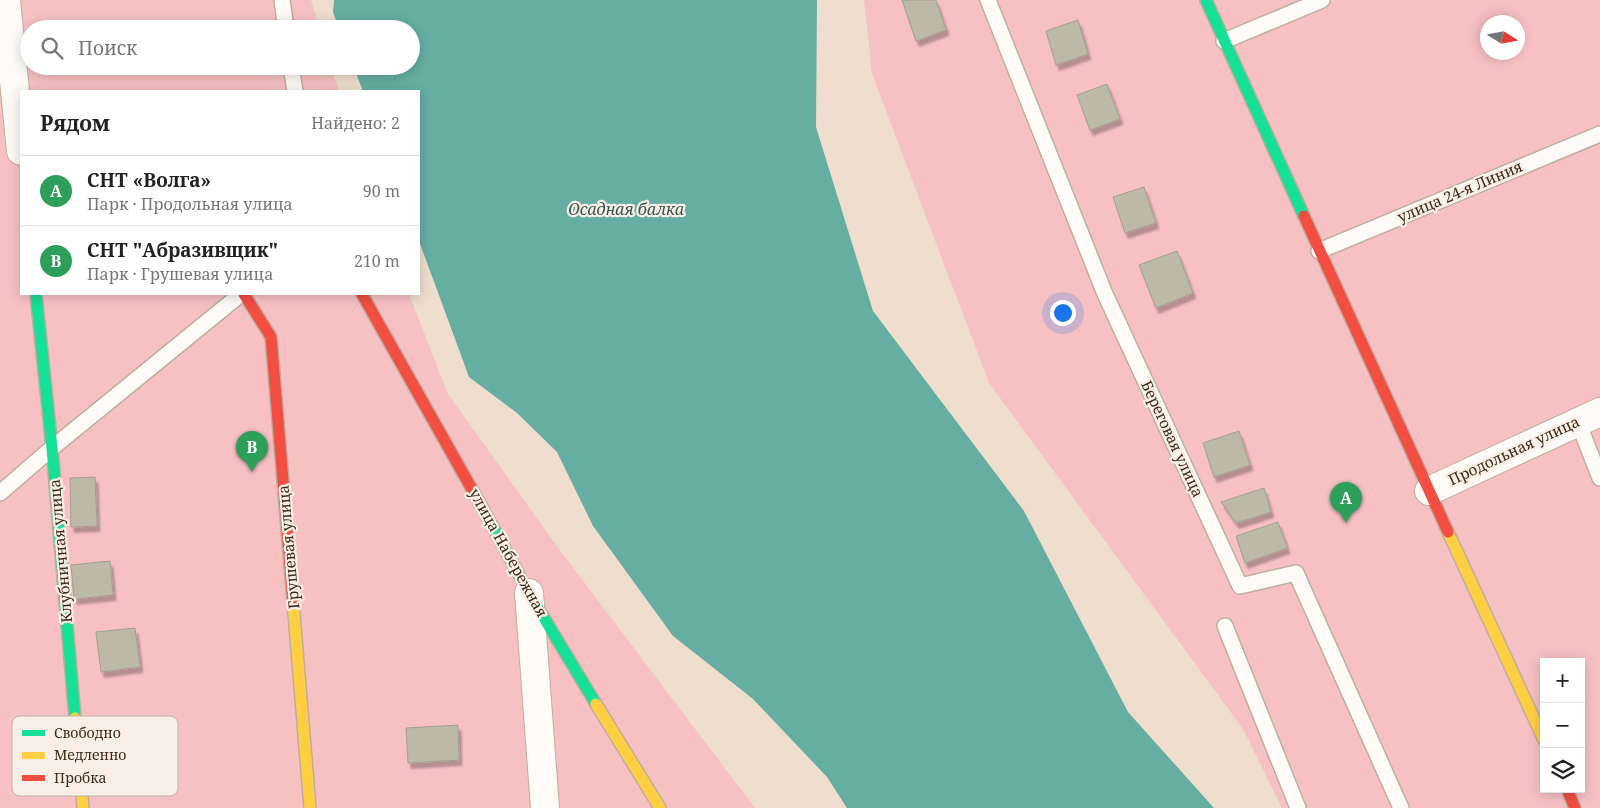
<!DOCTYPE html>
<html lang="ru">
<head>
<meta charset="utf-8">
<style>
  body { margin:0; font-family:"Noto Serif",serif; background:#f2f2f2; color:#222 }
  .controls { position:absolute; right:15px; bottom:15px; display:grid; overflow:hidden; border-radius:0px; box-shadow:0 2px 12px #0003 }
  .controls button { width:45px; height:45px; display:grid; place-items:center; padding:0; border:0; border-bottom:1px solid #e0e0e0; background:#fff; color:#222; font:25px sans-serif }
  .compass { position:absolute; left:1480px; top:15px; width:45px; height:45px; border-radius:50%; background:#fff; box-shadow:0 2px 12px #0003; rotate:101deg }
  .you { position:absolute; left:1062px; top:312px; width:18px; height:18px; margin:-12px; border:4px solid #fff; border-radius:50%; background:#1a73e8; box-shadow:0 0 0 8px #1a73e833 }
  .badge { display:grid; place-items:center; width:32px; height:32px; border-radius:50%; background:#7b6957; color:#fff; font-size:16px; font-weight:700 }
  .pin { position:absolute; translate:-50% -41px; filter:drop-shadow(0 1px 2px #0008) }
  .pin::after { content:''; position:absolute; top:26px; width:18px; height:15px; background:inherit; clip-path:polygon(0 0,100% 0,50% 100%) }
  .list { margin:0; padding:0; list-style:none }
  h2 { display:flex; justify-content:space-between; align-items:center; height:65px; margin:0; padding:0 20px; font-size:21px }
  h2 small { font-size:16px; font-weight:400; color:#767676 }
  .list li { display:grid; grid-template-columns:32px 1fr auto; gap:15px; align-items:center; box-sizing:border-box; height:70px; padding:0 20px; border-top:1px solid #e0e0e0 }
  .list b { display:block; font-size:19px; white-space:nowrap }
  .list p { margin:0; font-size:16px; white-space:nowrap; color:#767676 }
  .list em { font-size:16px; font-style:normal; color:#767676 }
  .icon { flex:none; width:28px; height:28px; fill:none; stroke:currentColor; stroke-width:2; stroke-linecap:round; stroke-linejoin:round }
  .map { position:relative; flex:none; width:1600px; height:808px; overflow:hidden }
  .search { position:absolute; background:#fff; box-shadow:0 2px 12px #0003; left:20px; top:20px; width:400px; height:55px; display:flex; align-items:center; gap:12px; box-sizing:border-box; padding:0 18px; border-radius:28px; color:#767676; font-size:19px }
  .panel { position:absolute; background:#fff; box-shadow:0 2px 12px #0003; left:20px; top:90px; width:400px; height:205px; border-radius:0px }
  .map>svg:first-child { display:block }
  .green { fill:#f7c1c4; fill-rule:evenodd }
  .water { fill:#66aea2 }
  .building { fill:#bcb9a7; stroke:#a39f8d; filter:url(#shadow) }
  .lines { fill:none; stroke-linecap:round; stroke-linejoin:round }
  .lane-casing { stroke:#bfae9e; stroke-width:18 }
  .street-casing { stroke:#bfae9e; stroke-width:30 }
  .fast-casing { stroke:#bfae9e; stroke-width:14 }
  .slow-casing { stroke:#bfae9e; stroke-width:14 }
  .jam-casing { stroke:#bfae9e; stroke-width:14 }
  .lane { stroke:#fdfaf8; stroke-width:15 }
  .street { stroke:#fdfaf8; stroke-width:28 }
  .fast { stroke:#16e098; stroke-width:11 }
  .slow { stroke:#ffcf43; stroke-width:11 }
  .jam { stroke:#f24e42; stroke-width:11 }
  .labels { text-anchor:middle; stroke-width:4.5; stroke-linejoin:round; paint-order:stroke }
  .street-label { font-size:15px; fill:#3d2a17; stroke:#f9efe6 }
  .water-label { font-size:16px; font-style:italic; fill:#365652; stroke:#f9efe6 }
  .key { fill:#f9efe6; stroke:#c1b4a8; stroke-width:1 }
  .key-label { font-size:14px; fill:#3d2a17 }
</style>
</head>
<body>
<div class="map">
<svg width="1600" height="808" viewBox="0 0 1600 808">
  <defs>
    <filter id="shadow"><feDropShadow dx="3" dy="5.5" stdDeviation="1" flood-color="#0004"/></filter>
  </defs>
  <rect width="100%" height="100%" fill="#efdece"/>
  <g class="green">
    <polygon points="0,0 311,0 320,29 29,29 29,66 331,66 339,91 21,91 21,294 409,294 448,394 559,549 755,808 0,808"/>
    <path d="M 864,0 L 1600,0 L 1600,808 L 1282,808 L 1243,729 L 989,383 L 872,74 ZM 1488,22 L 1518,22 L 1518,52 L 1488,52 ZM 1544,662 L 1581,662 L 1581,789 L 1544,789 Z"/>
  </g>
  <polygon class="water" points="334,0 817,0 816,127 873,311 1024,511 1128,712 1214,808 847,808 827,777 753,699 673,636 593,526 557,452 517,413 469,377 419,241 419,91 363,91 353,66 411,66 411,29 339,29 333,12"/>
  <g class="building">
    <polygon points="902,0 936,0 946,30 916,41"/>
    <polygon points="1078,20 1088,54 1056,65 1046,31"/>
    <polygon points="1107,84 1120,119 1090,130 1077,95"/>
    <polygon points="1144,187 1156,223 1125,233 1113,197"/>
    <polygon points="1177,251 1193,293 1156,308 1139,265"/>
    <polygon points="1239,431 1250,465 1214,477 1203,443"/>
    <polygon points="95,477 97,526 71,527 70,478"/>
    <polygon points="1264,488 1271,512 1236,523 1221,502"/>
    <polygon points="1278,522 1287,548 1245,563 1236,536"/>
    <polygon points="110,561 113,595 74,599 71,565"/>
    <polygon points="135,628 140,667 101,672 96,632"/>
    <polygon points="458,725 459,760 408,763 406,728"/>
  </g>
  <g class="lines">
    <defs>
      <g id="lane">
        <polyline points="282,0 286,29"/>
        <polyline points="988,0 1105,294 1240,586 1296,573 1401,808"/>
        <polyline points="1224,41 1322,0"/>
        <polyline points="291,66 295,91"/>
        <polyline points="1319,251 1600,134"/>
        <polyline points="1578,422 1600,478"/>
        <polyline points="0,493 52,448 241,294"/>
        <polyline points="1225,626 1298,808"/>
      </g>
      <g id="street">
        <polyline points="6,0 21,151"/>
        <polyline points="1429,491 1600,412"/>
        <polyline points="529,593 545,808"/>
      </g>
      <g id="fast">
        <polyline points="1206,0 1304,216"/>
        <polyline points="36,294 52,448 75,718"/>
        <polyline points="473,491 529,593 596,704"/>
      </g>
      <g id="slow">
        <polyline points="1448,532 1544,740"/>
        <polyline points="293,601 310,808"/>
        <polyline points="596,704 660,808"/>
        <polyline points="75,718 83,808"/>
      </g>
      <g id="jam">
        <polyline points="1304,216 1448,532"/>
        <polyline points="244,294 271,337 293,601"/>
        <polyline points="362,294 473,491"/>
        <polyline points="1567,789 1575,808"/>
      </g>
    </defs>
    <use href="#lane" class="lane-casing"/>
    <use href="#street" class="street-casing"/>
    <use href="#fast" class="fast-casing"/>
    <use href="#slow" class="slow-casing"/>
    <use href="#jam" class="jam-casing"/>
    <use href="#lane" class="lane"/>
    <use href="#street" class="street"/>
    <use href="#fast" class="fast"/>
    <use href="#slow" class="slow"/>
    <use href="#jam" class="jam"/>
  </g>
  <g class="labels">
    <g class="street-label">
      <text transform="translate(1460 192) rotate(-23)" y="5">улица 24-я Линия</text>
      <text transform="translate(1172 439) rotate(65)" y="5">Береговая улица</text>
      <text transform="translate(1514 451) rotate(-25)" y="5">Продольная улица</text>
      <text transform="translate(289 547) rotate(-95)" y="5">Грушевая улица</text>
      <text transform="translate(61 551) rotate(-95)" y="5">Клубничная улица</text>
      <text transform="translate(508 553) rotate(61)" y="5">улица Набережная</text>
    </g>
    <g class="water-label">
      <text x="626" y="215">Осадная балка</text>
    </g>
  </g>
  <rect x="12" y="716" width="166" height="80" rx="8" class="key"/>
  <rect x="22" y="730" width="23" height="6" fill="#16e098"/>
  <rect x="22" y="752" width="23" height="7" fill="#ffcf43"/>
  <rect x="22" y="775" width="23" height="6" fill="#f24e42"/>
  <g class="key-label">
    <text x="54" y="738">Свободно</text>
    <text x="54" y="760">Медленно</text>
    <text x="54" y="783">Пробка</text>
  </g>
</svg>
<div class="controls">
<button>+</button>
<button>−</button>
<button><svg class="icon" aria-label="layers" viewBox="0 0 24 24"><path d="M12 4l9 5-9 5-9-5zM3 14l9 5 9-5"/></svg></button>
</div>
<svg class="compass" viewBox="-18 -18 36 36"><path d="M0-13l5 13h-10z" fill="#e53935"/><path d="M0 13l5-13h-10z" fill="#767676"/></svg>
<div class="you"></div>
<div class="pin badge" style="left:1346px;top:523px;background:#2e9e5b">A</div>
<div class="pin badge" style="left:252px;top:472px;background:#2e9e5b">B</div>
<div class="search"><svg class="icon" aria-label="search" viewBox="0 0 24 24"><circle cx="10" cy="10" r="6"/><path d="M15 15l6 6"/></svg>Поиск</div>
<section class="panel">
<h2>Рядом<small>Найдено: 2</small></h2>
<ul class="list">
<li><span class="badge" style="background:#2e9e5b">A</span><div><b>СНТ «Волга»</b><p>Парк · Продольная улица</p></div><em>90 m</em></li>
<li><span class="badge" style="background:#2e9e5b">B</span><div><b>СНТ &quot;Абразивщик&quot;</b><p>Парк · Грушевая улица</p></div><em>210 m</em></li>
</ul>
</section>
</div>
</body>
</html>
